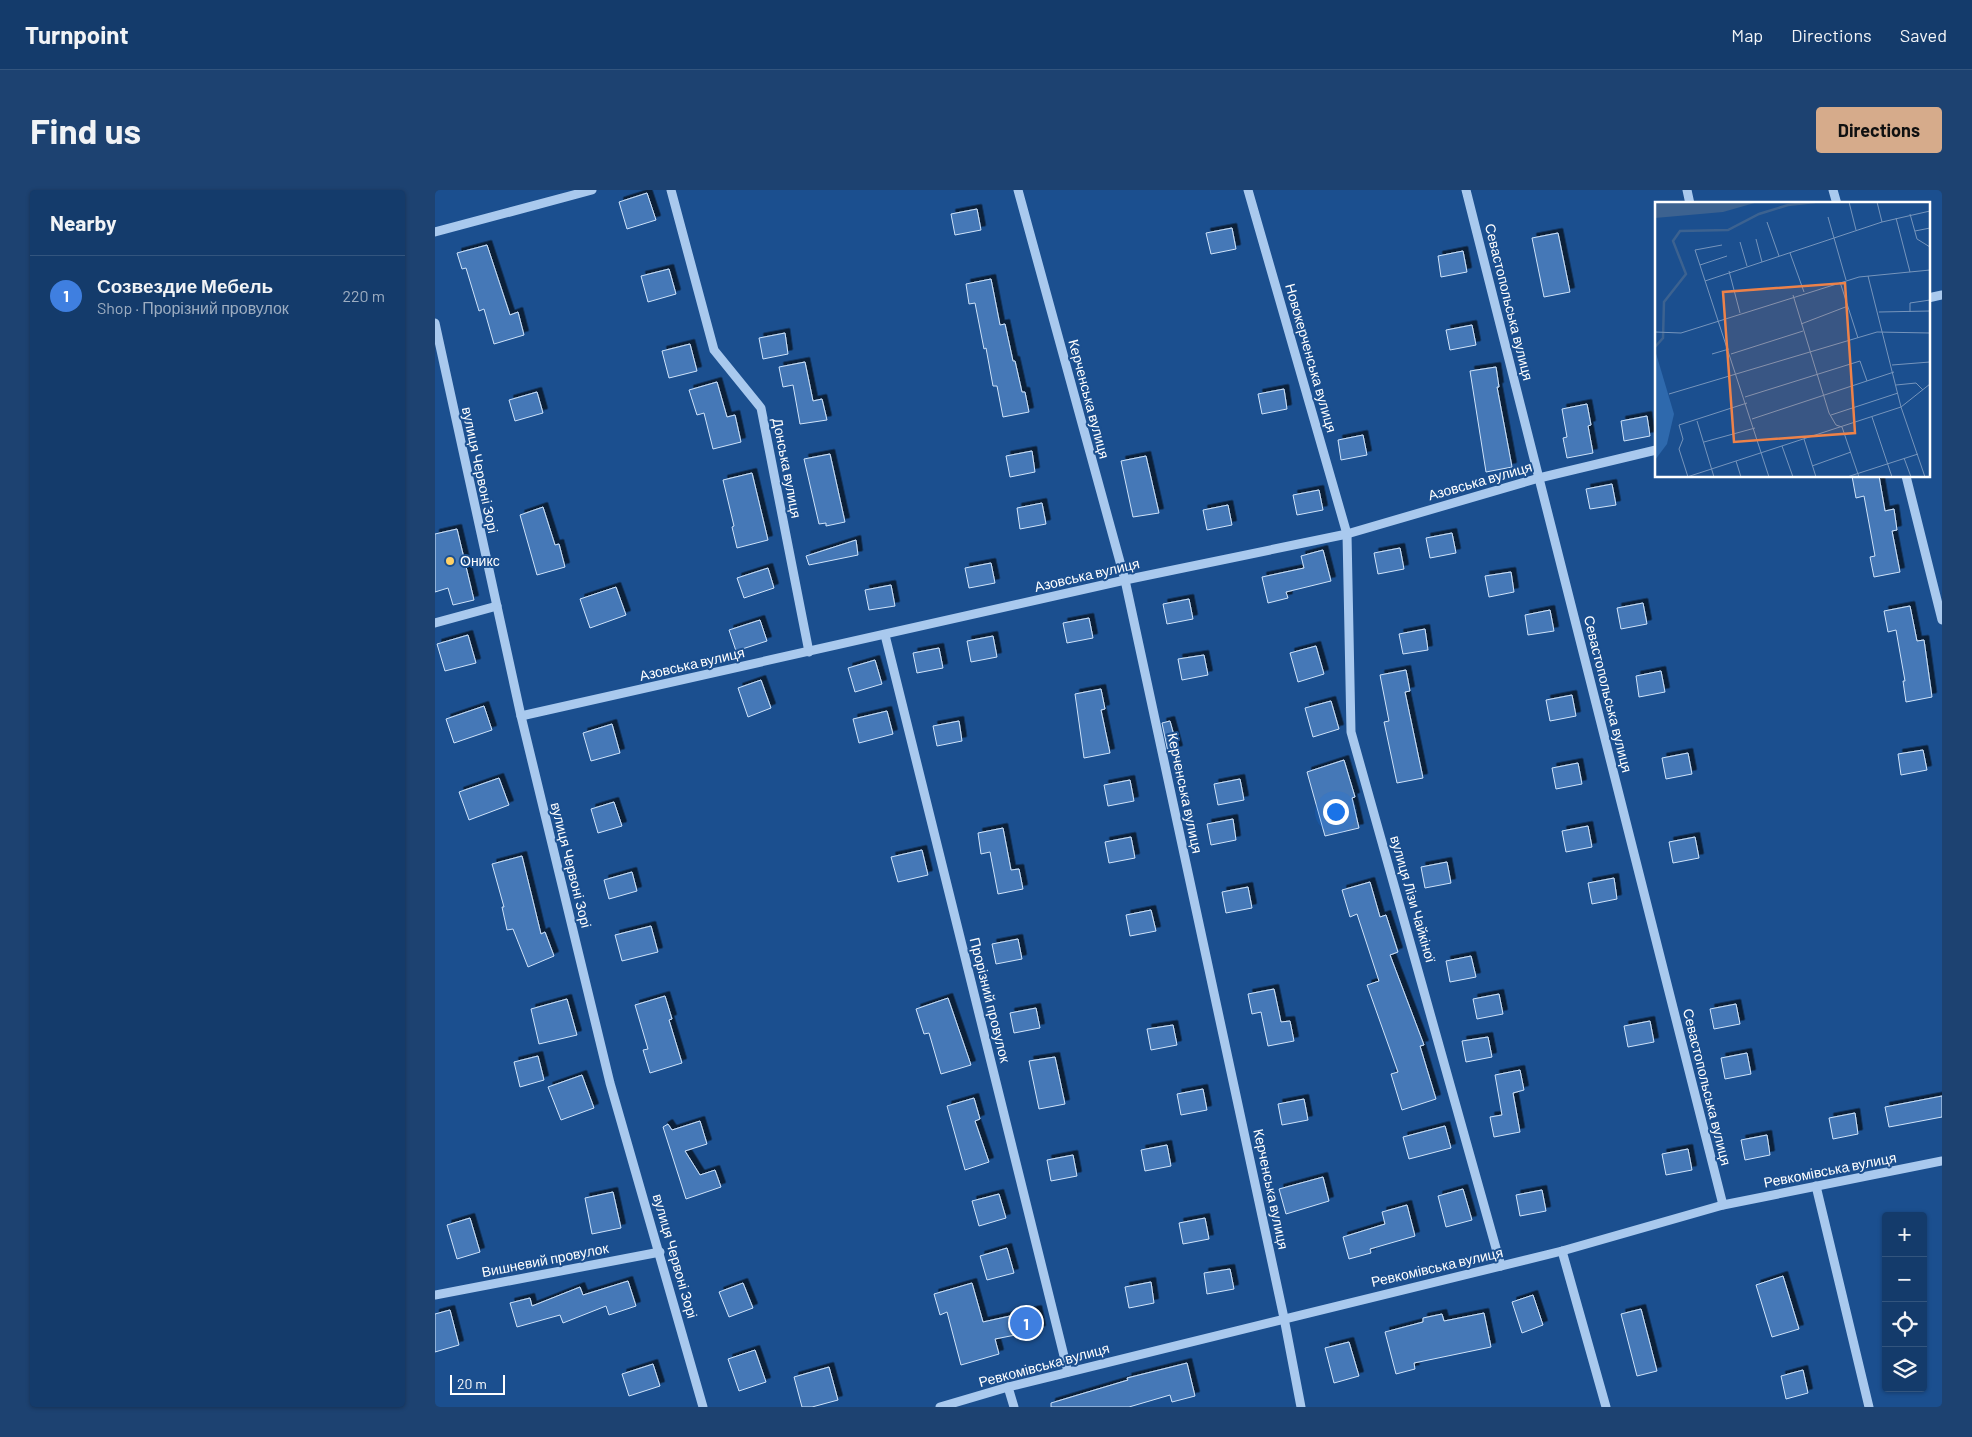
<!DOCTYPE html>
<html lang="en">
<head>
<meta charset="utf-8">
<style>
  body { margin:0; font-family:Barlow,sans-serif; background:#1d4271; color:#f1f3f6 }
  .controls { position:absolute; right:15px; bottom:15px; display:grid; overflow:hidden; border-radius:5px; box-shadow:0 1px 4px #0004 }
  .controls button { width:45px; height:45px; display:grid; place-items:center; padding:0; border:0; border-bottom:1px solid #33557e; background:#143b6b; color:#f1f3f6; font:25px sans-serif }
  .scale { position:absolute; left:15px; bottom:12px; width:55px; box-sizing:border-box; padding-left:5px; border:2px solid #fff; border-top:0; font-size:14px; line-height:18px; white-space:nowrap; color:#fff; -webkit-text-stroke:4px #1b4f8f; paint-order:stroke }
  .you { position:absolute; left:900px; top:621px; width:18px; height:18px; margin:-12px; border:4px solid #fff; border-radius:50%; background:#1a73e8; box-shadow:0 0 0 8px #1a73e833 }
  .badge { display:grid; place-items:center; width:32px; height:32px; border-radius:50%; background:#d6ab8b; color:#fff; font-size:16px; font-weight:700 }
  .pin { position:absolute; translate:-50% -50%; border:2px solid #fff; box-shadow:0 1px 5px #0006 }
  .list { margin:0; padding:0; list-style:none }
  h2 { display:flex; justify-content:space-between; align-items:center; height:65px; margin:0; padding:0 20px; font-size:21px }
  h2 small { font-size:16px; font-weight:400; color:#9dadc1 }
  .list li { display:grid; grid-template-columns:32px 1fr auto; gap:15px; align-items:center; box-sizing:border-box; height:80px; padding:0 20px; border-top:1px solid #33557e }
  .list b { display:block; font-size:19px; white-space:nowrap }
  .list p { margin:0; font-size:16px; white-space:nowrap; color:#9dadc1 }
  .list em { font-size:16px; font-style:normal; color:#9dadc1 }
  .icon { flex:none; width:28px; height:28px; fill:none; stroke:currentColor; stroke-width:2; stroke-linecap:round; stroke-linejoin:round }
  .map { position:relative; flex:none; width:1507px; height:1217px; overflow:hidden; border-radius:5px }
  header { display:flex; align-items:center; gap:30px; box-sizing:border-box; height:70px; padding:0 25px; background:#143b6b; border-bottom:1px solid #33557e }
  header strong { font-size:24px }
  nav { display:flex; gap:28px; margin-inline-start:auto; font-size:18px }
  .intro { display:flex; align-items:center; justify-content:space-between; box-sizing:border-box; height:120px; padding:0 30px }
  h1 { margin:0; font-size:35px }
  .button { padding:12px 22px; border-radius:5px; background:#d6ab8b; color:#111; font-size:18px; font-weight:700 }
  main { display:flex; gap:30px; padding:0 30px }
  aside { flex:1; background:#143b6b; border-radius:5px; box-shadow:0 1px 4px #0004 }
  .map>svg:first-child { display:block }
  .building { fill:#4478b7; stroke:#cfe3fa; filter:url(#shadow) }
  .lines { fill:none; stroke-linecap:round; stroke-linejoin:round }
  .minor { stroke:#a9c9ee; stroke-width:9 }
  .poi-dot { fill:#ffd166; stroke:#1b4f8f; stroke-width:2 }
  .labels { text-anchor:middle; stroke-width:4; stroke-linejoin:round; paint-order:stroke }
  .street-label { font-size:14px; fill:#fff; stroke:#1b4f8f }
  .poi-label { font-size:14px; fill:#fff; stroke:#1b4f8f; text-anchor:start }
  .inset-river { fill:none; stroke:#3c6290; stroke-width:2.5 }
  .inset-road { fill:none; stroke:#7695bc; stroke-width:1 }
  .view { fill:#ee8249; fill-opacity:0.15; stroke:#ee8249; stroke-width:2.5 }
  .inset-edge { fill:none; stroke:#fff; stroke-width:2.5 }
</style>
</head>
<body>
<header>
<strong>Turnpoint</strong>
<nav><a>Map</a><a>Directions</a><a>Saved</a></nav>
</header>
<div class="intro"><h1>Find us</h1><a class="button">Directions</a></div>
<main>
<aside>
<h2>Nearby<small></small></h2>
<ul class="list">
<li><span class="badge" style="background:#3f7fe0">1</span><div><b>Созвездие Мебель</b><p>Shop · Прорізний провулок</p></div><em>220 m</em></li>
</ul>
</aside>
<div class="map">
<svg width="1507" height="1217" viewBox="0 0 1507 1217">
  <defs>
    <filter id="shadow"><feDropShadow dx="4.5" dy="-4.5" stdDeviation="0" flood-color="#0009"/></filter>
  </defs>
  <rect width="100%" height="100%" fill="#1b4f8f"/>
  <g class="building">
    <polygon points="212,3 221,30 192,39 184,12"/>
    <polygon points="542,19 546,40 520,45 516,24"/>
    <polygon points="797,38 801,59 776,64 771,43"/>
    <polygon points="1123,43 1135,102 1109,107 1097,48"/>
    <polygon points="52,55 75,125 83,122 89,145 59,154 49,119 44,121 31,78 27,79 22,63"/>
    <polygon points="1028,61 1032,82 1006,87 1003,66"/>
    <polygon points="234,79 241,104 213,112 206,86"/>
    <polygon points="556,89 565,135 570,134 578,171 580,171 587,202 590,202 594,222 568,227 562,196 558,196 551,158 549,159 540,113 534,114 531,94"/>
    <polygon points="1037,135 1041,155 1015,160 1011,140"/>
    <polygon points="350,143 353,164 328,169 324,148"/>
    <polygon points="255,154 262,181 234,188 227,161"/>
    <polygon points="370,172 378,211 387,209 392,230 365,234 358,195 348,197 344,177"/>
    <polygon points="1061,177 1064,197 1062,197 1077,277 1051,282 1035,181"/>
    <polygon points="282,192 292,227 300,225 306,252 278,259 269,223 262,225 254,200"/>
    <polygon points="849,199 852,219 827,224 823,204"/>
    <polygon points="102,202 108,223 80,231 74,210"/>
    <polygon points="1152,214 1156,235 1153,236 1158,263 1132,268 1128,248 1132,247 1127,219"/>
    <polygon points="1212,226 1215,246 1189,251 1186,231"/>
    <polygon points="928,245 932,265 906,270 903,250"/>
    <polygon points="597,261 600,282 575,287 571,266"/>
    <polygon points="395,264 410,332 391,336 391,333 384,334 369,269"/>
    <polygon points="711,266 724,323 698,327 686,271"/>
    <polygon points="317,283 333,350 302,358 297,337 299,336 288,290"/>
    <polygon points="1417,286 1444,286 1450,321 1459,319 1462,340 1457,341 1465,382 1439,387 1435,367 1440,366 1429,306 1421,308"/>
    <polygon points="1177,294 1181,315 1155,319 1151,299"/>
    <polygon points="884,300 888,320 862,325 858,305"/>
    <polygon points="607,313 611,334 585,339 582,318"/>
    <polygon points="793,315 797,335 772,340 768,320"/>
    <polygon points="108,317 120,355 124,354 130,377 102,385 85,325"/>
    <polygon points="22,339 39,410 18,415 13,398 0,402 0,344"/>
    <polygon points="1017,343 1021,363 995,368 991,348"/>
    <polygon points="421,350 423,365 374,375 371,366"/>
    <polygon points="965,358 969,379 943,384 939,363"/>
    <polygon points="888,360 896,391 851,402 853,408 833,413 827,387 869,378 866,366"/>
    <polygon points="556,373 560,393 534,398 530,378"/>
    <polygon points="333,378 339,398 309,408 302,388"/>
    <polygon points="1076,382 1079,402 1054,407 1050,386"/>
    <polygon points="456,395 460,416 434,420 430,400"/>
    <polygon points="181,397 191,425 155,438 145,409"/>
    <polygon points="754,409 758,429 732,434 728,414"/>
    <polygon points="1208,413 1212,434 1186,439 1182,418"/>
    <polygon points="1475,416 1482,451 1489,450 1497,507 1471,512 1468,491 1470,491 1461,440 1453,442 1449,421"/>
    <polygon points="1115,420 1119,441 1093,445 1090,425"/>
    <polygon points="654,428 658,448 632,453 628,433"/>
    <polygon points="325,430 332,451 301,461 294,440"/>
    <polygon points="990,439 993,460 968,464 964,444"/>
    <polygon points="33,445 41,473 10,481 2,454"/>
    <polygon points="558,446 562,467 536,472 532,451"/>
    <polygon points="881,456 889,484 863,492 855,463"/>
    <polygon points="504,458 508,478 482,483 478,463"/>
    <polygon points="769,465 773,485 747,490 743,469"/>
    <polygon points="440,470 447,494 420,502 413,478"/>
    <polygon points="971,480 975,501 970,502 988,588 962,593 949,532 954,531 945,485"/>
    <polygon points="1226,481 1230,502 1204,507 1201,486"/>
    <polygon points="326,490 336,518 313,527 303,498"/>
    <polygon points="666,499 670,519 666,520 675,563 649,568 640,504"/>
    <polygon points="1137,505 1141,526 1115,531 1111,510"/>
    <polygon points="896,511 904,539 878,547 870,518"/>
    <polygon points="49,516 57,540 19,553 11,529"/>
    <polygon points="452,521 458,544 424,553 418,529"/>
    <polygon points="524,531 527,551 502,556 498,536"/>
    <polygon points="735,531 743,560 733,562 727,533"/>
    <polygon points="177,534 185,563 156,571 148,543"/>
    <polygon points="1488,560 1492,580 1466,585 1463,564"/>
    <polygon points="1253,563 1257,584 1231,589 1227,568"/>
    <polygon points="909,570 920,607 917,608 924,638 890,646 872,582"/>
    <polygon points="1143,573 1147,594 1121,599 1117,578"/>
    <polygon points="64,588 74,615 34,630 24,602"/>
    <polygon points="805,589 809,610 783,615 779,594"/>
    <polygon points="695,590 699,611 673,616 669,595"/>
    <polygon points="179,612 187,636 163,643 156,619"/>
    <polygon points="798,629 801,650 776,655 772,634"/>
    <polygon points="1153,636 1157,657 1131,662 1127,641"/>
    <polygon points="568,638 576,680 584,679 588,699 563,704 555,662 546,664 543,643"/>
    <polygon points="696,647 700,668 674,673 670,652"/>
    <polygon points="1260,647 1264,668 1238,673 1234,652"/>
    <polygon points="487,660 493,685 463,692 456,667"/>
    <polygon points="87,666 106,744 110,742 119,766 93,777 78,739 72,740 67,717 69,717 57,674"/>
    <polygon points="1012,672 1016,693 990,698 986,677"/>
    <polygon points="197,682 202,701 174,709 169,690"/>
    <polygon points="1179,688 1182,709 1157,714 1153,693"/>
    <polygon points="935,692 945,727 951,725 963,762 955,765 989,855 985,856 1001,909 967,920 956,884 963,882 932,795 944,791 922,724 915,727 907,700"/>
    <polygon points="813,697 817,718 791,723 787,702"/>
    <polygon points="716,720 721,741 695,746 691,725"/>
    <polygon points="216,736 223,762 187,771 180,745"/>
    <polygon points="583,749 587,769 561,774 557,754"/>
    <polygon points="1036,766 1041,787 1015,792 1011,771"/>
    <polygon points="839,799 846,832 855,831 859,851 833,856 826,822 817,824 813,804"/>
    <polygon points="1064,804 1068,824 1042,829 1038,809"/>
    <polygon points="230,806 237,829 234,830 247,873 215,883 208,860 213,859 200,815"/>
    <polygon points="513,808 536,875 506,884 494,843 489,844 481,819"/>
    <polygon points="132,809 142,845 104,854 96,819"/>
    <polygon points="1301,814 1305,834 1279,839 1275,819"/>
    <polygon points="601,818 605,838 579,843 575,823"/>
    <polygon points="1215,831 1219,852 1193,857 1189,836"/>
    <polygon points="738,835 742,855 716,860 712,839"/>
    <polygon points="1053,847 1057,867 1031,872 1027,851"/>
    <polygon points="1312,863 1316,884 1290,889 1286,868"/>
    <polygon points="103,866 109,890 85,897 79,872"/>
    <polygon points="620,867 630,914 604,919 594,871"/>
    <polygon points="1085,880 1089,900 1078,903 1085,942 1059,947 1055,927 1067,925 1060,885"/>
    <polygon points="147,885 159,918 126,930 113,897"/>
    <polygon points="768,899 772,920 746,925 742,904"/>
    <polygon points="1507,906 1507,927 1454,937 1450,917"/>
    <polygon points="539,908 545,929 540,931 554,972 530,980 512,916"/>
    <polygon points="869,909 873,930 847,935 843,914"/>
    <polygon points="1420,923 1423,944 1398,949 1394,928"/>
    <polygon points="265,931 272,954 250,961 265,985 280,980 286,997 251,1009 228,937 233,934 237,940"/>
    <polygon points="1010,936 1016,958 974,969 968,947"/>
    <polygon points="1332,945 1335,965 1310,970 1306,950"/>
    <polygon points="732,955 736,976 710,981 706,960"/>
    <polygon points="1253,959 1257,980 1231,985 1227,964"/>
    <polygon points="638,965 642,986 616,991 612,970"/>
    <polygon points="888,987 894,1011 851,1024 844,999"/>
    <polygon points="1028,999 1037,1030 1011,1037 1003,1006"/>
    <polygon points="1107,1000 1111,1021 1085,1026 1081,1005"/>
    <polygon points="178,1002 186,1038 157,1044 150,1008"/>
    <polygon points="564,1004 571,1028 544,1036 537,1011"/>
    <polygon points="972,1015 980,1046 935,1059 936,1063 914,1069 908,1047 950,1034 947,1022"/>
    <polygon points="35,1028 45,1062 22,1069 12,1035"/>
    <polygon points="770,1028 774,1049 748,1054 744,1033"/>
    <polygon points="572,1058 579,1083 552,1090 545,1066"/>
    <polygon points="795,1079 799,1099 772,1104 769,1083"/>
    <polygon points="1348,1086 1364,1139 1337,1147 1321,1095"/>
    <polygon points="193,1091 201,1116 174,1125 171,1116 128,1133 125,1125 82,1137 75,1113 95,1108 97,1116 145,1097 148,1105"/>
    <polygon points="716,1092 719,1113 694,1118 690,1097"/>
    <polygon points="308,1093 318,1118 294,1127 284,1102"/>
    <polygon points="537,1093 548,1132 602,1120 606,1140 560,1149 564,1164 526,1175 512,1122 505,1125 499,1104"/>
    <polygon points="1098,1105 1108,1135 1087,1143 1077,1112"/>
    <polygon points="1206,1119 1222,1181 1202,1186 1186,1124"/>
    <polygon points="15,1120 24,1155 0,1162 0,1124"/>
    <polygon points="1049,1123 1056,1157 979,1173 980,1179 961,1184 950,1142 988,1132 988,1128 1007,1124 1009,1131"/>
    <polygon points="914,1152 924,1186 899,1193 890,1158"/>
    <polygon points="320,1160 331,1192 304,1201 293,1169"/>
    <polygon points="752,1173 760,1206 737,1212 735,1205 694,1217 616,1217 616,1213 693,1190 692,1188"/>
    <polygon points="218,1174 225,1196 194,1206 187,1184"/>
    <polygon points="394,1177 403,1210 377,1217 367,1217 359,1187"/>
    <polygon points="1368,1180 1373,1203 1351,1209 1346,1186"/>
  </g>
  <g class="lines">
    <g class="minor">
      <polyline points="236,0 279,160 326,218 374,462"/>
      <polyline points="583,0 690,390 849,1128 866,1217"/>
      <polyline points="813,0 912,344 916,542 1066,1076"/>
      <polyline points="1031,0 1288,1015"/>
      <polyline points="1252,0 1255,14"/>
      <polyline points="1398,0 1402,14"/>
      <polyline points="0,42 157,0"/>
      <polyline points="1493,108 1507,105"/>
      <polyline points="0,133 86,526 175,893 268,1217"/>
      <polyline points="1471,286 1507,430"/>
      <polyline points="0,433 62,416"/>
      <polyline points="450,445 633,1182"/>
      <polyline points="86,526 690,390 912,344 1104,288 1221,260"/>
      <polyline points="1381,996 1434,1217"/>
      <polyline points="1127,1061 1171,1217"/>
      <polyline points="0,1105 225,1062"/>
      <polyline points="573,1197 579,1217"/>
      <polyline points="505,1217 573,1197 1127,1061 1288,1015 1507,971"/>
    </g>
  </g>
  <circle class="poi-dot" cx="15" cy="371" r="5"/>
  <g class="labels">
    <g class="street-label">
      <text transform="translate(1074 112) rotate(76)" y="5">Севастопольська вулиця</text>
      <text transform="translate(876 168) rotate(74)" y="5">Новокерченська вулиця</text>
      <text transform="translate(654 209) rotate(75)" y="5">Керченська вулиця</text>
      <text transform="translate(352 278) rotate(79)" y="5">Донська вулиця</text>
      <text transform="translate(45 280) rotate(78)" y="5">вулиця Червоні Зорі</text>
      <text transform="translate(1045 291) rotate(-16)" y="5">Азовська вулиця</text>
      <text transform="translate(652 385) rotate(-13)" y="5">Азовська вулиця</text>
      <text transform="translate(257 474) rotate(-13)" y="5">Азовська вулиця</text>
      <text transform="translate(1173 504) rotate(76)" y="5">Севастопольська вулиця</text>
      <text transform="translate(750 603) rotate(78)" y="5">Керченська вулиця</text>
      <text transform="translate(136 675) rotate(76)" y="5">вулиця Червоні Зорі</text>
      <text transform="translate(978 709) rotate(74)" y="5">вулиця Лізи Чайкіної</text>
      <text transform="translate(555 810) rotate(76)" y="5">Прорізний провулок</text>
      <text transform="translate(1272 897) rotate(76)" y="5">Севастопольська вулиця</text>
      <text transform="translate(1395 980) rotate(-11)" y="5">Ревкомівська вулиця</text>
      <text transform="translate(836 999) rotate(78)" y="5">Керченська вулиця</text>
      <text transform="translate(240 1066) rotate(74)" y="5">вулиця Червоні Зорі</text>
      <text transform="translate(110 1070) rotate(-11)" y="5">Вишневий провулок</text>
      <text transform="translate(1002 1077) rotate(-13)" y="5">Ревкомівська вулиця</text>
      <text transform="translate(609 1175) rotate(-15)" y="5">Ревкомівська вулиця</text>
    </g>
    <g class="poi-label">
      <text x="25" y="376">Оникс</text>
    </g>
  </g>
  <g transform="translate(1220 12)">
    <rect width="275" height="275" fill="#1b4f8f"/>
    <path d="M 0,148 L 19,212 L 12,242 L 0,258 Z" fill="#2e69ad"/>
    <path d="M 0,0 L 103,0 L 68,10 L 0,16 Z" fill="#3c6290"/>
    <path class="inset-river" d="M 0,145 L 8,136 L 9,100 L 31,72 L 18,39 L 25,29 L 73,28 L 104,12 L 133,3 L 160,0"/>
    <path class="inset-road" d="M 194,0 L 201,28M 222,0 L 227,20M 255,12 L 262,37 L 275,45M 173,15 L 191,78M 241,16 L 255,70M 112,20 L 124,54M 260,29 L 275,26M 101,37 L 107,60M 85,40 L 92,64M 67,43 L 40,48 L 114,275M 135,51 L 149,90M 45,63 L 72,54M 74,69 L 85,111M 213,74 L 246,205 L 270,275M 50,79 L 227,20 L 275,9M 185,80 L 203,136M 138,93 L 174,211 L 181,223 L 187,225 L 204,275M 224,110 L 275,109M 255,110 L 255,101 L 275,98M 146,122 L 193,104M 0,130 L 26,131 L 204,75 L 275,68M 57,152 L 74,147M 76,152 L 148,129M 237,163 L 275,160M 241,183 L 261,181 L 268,188M 14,192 L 222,130 L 275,131M 90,195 L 205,159 L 212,179M 176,213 L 243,191M 217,215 L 237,275M 97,217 L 239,170M 42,219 L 59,275M 149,237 L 161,275M 49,240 L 100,226M 127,244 L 138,275M 249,256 L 256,275M 81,259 L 86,275M 157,264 L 196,250M 32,275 L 246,205 L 275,182M 33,275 L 24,247 L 28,237 L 24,223 L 92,201M 192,275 L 263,252"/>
    <path class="view" d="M 190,81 L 200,231 L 79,240 L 68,90 Z"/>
    <rect width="275" height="275" class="inset-edge"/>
  </g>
</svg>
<div class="controls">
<button>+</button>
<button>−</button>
<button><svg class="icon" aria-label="locate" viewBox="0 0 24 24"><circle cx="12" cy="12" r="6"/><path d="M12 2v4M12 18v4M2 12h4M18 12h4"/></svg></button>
<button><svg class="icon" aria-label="layers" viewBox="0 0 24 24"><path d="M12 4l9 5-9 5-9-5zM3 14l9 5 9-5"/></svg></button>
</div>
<div class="scale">20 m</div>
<div class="you"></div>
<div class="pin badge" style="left:591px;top:1133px;background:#3f7fe0">1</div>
</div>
</main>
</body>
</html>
